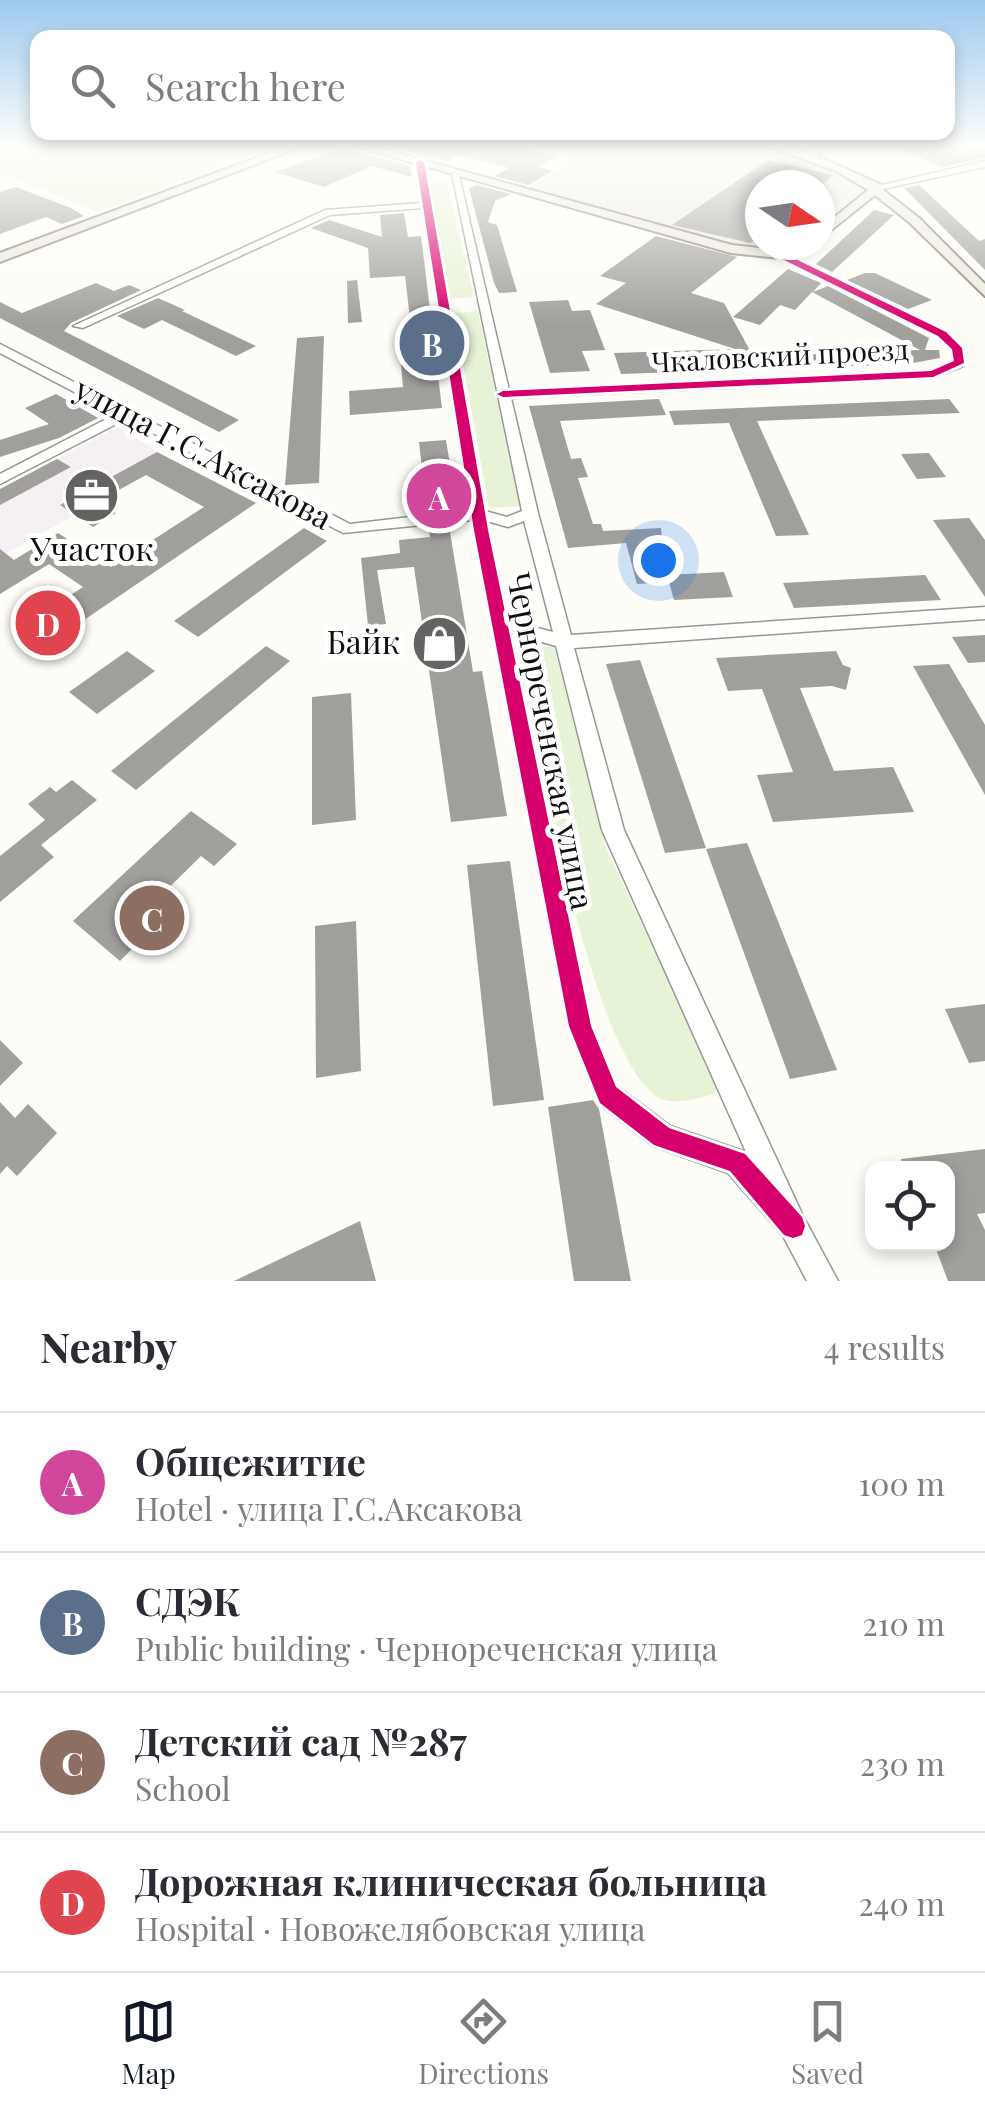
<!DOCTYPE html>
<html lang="en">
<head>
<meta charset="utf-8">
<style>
  body { margin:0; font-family:"Playfair Display",serif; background:#f7f7f7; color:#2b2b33 }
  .controls { position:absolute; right:30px; bottom:30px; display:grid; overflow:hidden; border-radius:20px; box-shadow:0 5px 15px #0003 }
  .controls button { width:90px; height:90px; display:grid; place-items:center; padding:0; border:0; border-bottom:2px solid #e1e1e2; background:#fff; color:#2b2b33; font:50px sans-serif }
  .compass { position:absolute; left:745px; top:170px; width:90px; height:90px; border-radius:50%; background:#fff; box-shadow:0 5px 15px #0003; rotate:103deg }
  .you { position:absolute; left:658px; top:560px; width:35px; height:35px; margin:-25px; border:8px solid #fff; border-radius:50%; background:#1a73e8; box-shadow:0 0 0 15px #1a73e833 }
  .badge { display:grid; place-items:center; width:65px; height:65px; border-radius:50%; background:#111827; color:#fff; font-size:32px; font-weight:700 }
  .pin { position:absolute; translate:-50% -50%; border:5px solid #fff; box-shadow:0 2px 10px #0006 }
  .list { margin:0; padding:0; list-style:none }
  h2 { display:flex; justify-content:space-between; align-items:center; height:130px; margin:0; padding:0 40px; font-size:42px }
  h2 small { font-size:32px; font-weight:400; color:#7c7c81 }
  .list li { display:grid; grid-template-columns:65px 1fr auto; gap:30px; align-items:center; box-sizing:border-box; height:140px; padding:0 40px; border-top:2px solid #e1e1e2 }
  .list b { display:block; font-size:38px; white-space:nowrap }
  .list p { margin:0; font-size:32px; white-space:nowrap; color:#7c7c81 }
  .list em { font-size:32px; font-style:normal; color:#7c7c81 }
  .icon { flex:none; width:55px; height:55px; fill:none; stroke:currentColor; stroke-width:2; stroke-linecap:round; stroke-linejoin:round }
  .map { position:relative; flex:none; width:985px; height:1281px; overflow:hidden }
  .search { position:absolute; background:#fff; box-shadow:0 5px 15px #0003; left:30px; right:30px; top:30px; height:110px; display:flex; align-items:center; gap:25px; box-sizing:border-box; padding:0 35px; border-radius:20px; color:#7c7c81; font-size:38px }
  .sheet { height:690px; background:#fff }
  nav { display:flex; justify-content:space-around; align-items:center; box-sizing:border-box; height:140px; border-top:2px solid #e1e1e2; background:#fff; font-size:28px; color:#7c7c81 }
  nav a { display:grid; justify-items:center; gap:5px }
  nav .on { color:#111827 }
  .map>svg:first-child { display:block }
  .industrial { fill:#f5f0f3 }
  .green { fill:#e7f3d7 }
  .plaza { fill:#edebe2 }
  .building { fill:#a19f9c }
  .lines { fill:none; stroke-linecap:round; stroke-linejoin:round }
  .minor-casing { stroke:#979795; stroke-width:3 }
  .major-casing { stroke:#858482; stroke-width:4 }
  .minor { fill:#fffffe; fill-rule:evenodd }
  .major { fill:#ede9dc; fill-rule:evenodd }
  .cycleway-casing { stroke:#fff; stroke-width:6 }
  .cycleway { fill:#d6006c; fill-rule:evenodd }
  .labels { text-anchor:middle; stroke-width:10; stroke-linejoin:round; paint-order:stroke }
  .far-street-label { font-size:28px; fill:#111; stroke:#fff }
  .street-label { font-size:32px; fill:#111; stroke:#fff }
  .poi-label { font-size:32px; fill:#111; stroke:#fff }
</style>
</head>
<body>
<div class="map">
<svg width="985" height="1281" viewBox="0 0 985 1281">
  <rect width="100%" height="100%" fill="#fdfcf7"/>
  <polygon class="industrial" points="118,427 171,460 0,557 0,489"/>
  <g class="green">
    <polygon points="41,146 274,146 98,212 0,173 0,159"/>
    <polygon points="447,182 474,297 449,299 427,183"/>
    <polygon points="478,311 520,506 489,508 454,313"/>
    <path d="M 554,646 L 606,848 L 718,1086 L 714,1094 C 695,1098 672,1108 655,1095 C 589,1046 537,741 517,651 Z"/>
  </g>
  <polygon class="plaza" points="584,146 785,146 823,154 887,189 820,237 820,185 760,185 760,245 809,245 785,263 521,192 562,167 559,164"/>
  <g class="building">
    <polygon points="408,146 517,146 558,156 538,167 553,171 528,185 494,176 509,168 460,155 447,161 404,151"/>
    <polygon points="895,146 985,146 985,158 941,167"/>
    <polygon points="342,148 410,166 412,177 372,166 324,187 275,172"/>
    <polygon points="768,160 834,175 821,185 760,185 760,236 750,243 672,225"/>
    <polygon points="477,185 511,194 495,201 488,222 497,225 517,292 499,293 494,283 469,188"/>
    <polygon points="919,185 979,241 985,239 985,270 904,188"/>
    <polygon points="16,187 71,208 84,216 62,224 46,217 0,234 0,192"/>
    <polygon points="874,210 894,215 832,272 816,264"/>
    <polygon points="404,213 408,237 421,236 442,408 350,415 349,391 403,387 400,354 414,353 405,276 370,278 368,248 311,228 329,220 382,237 380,215"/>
    <polygon points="656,236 737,257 691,293 724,303 753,356 920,350 812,292 795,310 780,305 760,325 733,317 788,269 821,283 813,292 828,286 929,338 925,350 939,350 940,358 908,364 621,374 614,353 735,349 596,304 626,283 600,276"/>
    <polygon points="865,273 875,273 932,300 908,309 847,280"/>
    <polygon points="357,280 362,322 348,323 347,281"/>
    <polygon points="96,283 114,291 129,285 141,290 71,323 64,331 239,420 219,432 0,318 0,302 22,313"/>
    <polygon points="158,298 185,310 182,311 256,346 236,356 162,320 144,329 117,316"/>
    <polygon points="568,300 572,311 590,310 605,350 582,351 590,371 550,373 529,302"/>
    <polygon points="324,336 319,483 285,485 297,338"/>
    <polygon points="56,394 98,418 59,438 0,457 0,440 49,424 25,408"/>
    <polygon points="659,399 666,415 560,421 571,459 581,458 588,477 578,478 593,524 601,524 603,531 661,528 662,540 657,540 668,575 724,572 733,597 674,600 669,582 637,584 626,543 568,548 529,406"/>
    <polygon points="949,399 960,413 757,421 809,535 776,536 729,423 674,425 669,411"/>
    <polygon points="446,440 457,508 427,511 419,442"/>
    <polygon points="157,452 256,503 62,635 37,617 83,587 49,564 0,594 0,549 14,560 58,533 111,567 204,507 146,475 97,502 116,513 93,527 60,505"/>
    <polygon points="929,453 946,477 917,479 901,454"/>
    <polygon points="57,459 71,467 0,505 0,489"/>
    <polygon points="969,518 985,540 985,597 933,520"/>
    <polygon points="449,526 473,672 482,671 507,816 451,822 414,567 377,570 386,624 368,626 361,558 400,553 399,540 430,537 429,528"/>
    <polygon points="304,528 327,541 198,637 174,621"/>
    <polygon points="925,575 941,600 794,608 783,583"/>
    <polygon points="985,635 985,662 968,663 952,637"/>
    <polygon points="266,646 290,661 136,790 111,771"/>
    <polygon points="127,651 155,671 97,714 69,692"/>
    <polygon points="836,651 843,665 851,668 846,690 832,686 800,688 834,771 893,767 914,812 773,822 757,775 793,772 762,689 728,691 716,658"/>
    <polygon points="640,660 706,848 665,853 606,664"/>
    <polygon points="949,664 985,725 985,795 913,666"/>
    <polygon points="351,693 356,820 312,825 312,697"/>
    <polygon points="72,780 97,800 41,845 54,857 0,902 0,856 45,820 28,804 50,787 56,792"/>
    <polygon points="191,811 237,844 214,866 201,856 133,923 147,934 120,961 73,921"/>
    <polygon points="747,843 837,1070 790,1079 706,849"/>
    <polygon points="510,861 544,1100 493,1106 467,865"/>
    <polygon points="356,921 361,1071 316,1078 315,926"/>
    <polygon points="985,1004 985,1061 969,1063 945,1009"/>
    <polygon points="0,1040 23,1063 0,1086"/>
    <polygon points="593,1100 599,1109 631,1281 574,1281 548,1107"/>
    <polygon points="0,1102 15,1118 28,1104 57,1133 17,1176 7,1166 0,1174"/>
    <polygon points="985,1149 985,1213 977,1214 985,1230 985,1281 948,1281 934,1244 948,1244 948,1168 901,1168 901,1159"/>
    <polygon points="360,1221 376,1281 234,1281"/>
  </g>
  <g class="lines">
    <defs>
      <g id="minor">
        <polygon points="819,146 828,146 813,158 807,158 807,154"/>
        <path d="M 417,160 L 424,162 L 433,205 L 485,511 L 507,517 L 522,511 L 451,169 L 458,171 L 509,390 L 931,370 L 953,361 L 951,349 L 938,337 L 775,256 L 774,254 L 779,251 L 946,331 L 963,348 L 963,366 L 933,378 L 511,398 L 538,513 L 571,635 L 985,607 L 985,619 L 574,648 L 624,830 L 803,1216 L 838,1281 L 807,1281 L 783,1236 L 728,1173 L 653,1146 L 599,1104 L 568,1026 L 472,520 L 343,533 L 126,419 L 0,484 L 0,474 L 116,414 L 0,353 L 0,344 L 350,524 L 470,510 L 423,208 L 330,215 L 83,328 L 73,326 L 325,210 L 422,203 ZM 487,521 L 508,527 L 524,521 L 553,632 L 534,627 L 511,636 ZM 535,640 L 556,646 L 602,830 L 746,1152 L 670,1126 L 617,1086 L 592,1026 L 514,649 Z"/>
        <polygon points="985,161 985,167 878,190 873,187"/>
      </g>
      <g id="major">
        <polygon points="288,146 303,146 0,262 0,253"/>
        <polygon points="354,146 371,146 732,245 778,250 815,245 779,258 731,253"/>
        <polygon points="768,146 785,146 813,154 882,185 882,189 919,218 985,284 985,296 910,223 875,195 820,239 820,229 868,190 836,171"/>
      </g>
    </defs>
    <use href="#minor" class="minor-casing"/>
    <use href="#major" class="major-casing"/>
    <use href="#minor" class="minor"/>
    <use href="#major" class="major"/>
    <defs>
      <g id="cycleway">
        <polygon points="420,160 424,162 488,530 591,1026 616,1087 669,1128 745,1154 802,1217 805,1226 802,1235 793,1238 784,1235 730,1171 654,1145 600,1103 569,1026 474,530 416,162"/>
        <polygon points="779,251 946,332 962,348 964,363 933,377 503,397 497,394 503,391 931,371 954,361 952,349 938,336 776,256 775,254"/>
      </g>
    </defs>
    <use href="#cycleway" class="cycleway-casing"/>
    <use href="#cycleway" class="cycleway"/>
  </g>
  <linearGradient id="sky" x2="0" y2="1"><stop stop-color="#9dc9ee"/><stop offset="0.45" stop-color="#fefefb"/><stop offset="1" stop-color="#fefefb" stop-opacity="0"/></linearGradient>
  <rect width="985" height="325" fill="url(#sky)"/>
  <defs>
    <symbol id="office-disc" viewBox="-11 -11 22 22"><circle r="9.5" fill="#646362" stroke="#fff"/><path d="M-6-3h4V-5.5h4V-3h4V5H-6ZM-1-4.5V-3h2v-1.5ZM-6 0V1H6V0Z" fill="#fff"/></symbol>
    <symbol id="shop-disc" viewBox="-11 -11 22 22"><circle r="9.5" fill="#646362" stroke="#fff"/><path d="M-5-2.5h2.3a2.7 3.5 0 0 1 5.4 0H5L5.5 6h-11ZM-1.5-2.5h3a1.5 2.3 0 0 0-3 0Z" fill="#fff"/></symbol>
  </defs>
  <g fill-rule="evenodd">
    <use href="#office-disc" x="60" y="464" width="63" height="63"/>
    <use href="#shop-disc" x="408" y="612" width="63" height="63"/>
  </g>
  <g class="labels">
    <g class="far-street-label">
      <text transform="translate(780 356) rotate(-3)" y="10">Чкаловский проезд</text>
    </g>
    <g class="street-label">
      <text transform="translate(203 454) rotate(28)" y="11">улица Г.С.Аксакова</text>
      <text transform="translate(550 741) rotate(79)" y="11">Чернореченская улица</text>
    </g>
    <g class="poi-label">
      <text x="92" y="561">Участок</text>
      <text x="400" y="654" text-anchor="end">Байк</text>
    </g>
  </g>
</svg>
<div class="controls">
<button><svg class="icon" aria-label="locate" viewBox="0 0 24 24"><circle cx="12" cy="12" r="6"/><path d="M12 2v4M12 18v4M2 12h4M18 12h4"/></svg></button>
</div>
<svg class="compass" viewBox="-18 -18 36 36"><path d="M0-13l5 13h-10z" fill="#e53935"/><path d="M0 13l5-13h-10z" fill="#7c7c81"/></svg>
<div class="you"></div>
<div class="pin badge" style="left:439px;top:496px;background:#d1479c">A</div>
<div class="pin badge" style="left:432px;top:343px;background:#5c6f8a">B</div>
<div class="pin badge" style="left:152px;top:918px;background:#8d6e63">C</div>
<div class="pin badge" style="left:48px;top:623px;background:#e0444e">D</div>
<div class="search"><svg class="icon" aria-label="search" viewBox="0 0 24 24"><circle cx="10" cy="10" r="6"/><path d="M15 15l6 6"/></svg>Search here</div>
</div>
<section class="sheet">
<h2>Nearby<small>4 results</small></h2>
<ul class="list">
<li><span class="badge" style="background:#d1479c">A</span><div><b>Общежитие</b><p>Hotel · улица Г.С.Аксакова</p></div><em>100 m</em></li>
<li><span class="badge" style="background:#5c6f8a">B</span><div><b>СДЭК</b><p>Public building · Чернореченская улица</p></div><em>210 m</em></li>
<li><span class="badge" style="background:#8d6e63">C</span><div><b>Детский сад №287</b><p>School</p></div><em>230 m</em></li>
<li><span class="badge" style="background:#e0444e">D</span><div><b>Дорожная клиническая больница</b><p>Hospital · Новожелябовская улица</p></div><em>240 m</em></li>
</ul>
</section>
<nav>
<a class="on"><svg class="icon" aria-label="map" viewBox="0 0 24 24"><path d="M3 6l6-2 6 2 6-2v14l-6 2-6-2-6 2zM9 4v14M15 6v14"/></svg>Map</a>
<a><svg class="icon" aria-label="directions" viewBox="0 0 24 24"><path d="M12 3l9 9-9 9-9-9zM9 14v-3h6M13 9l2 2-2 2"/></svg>Directions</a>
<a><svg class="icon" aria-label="saved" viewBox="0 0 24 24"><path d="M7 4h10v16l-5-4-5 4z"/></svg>Saved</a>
</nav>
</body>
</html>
